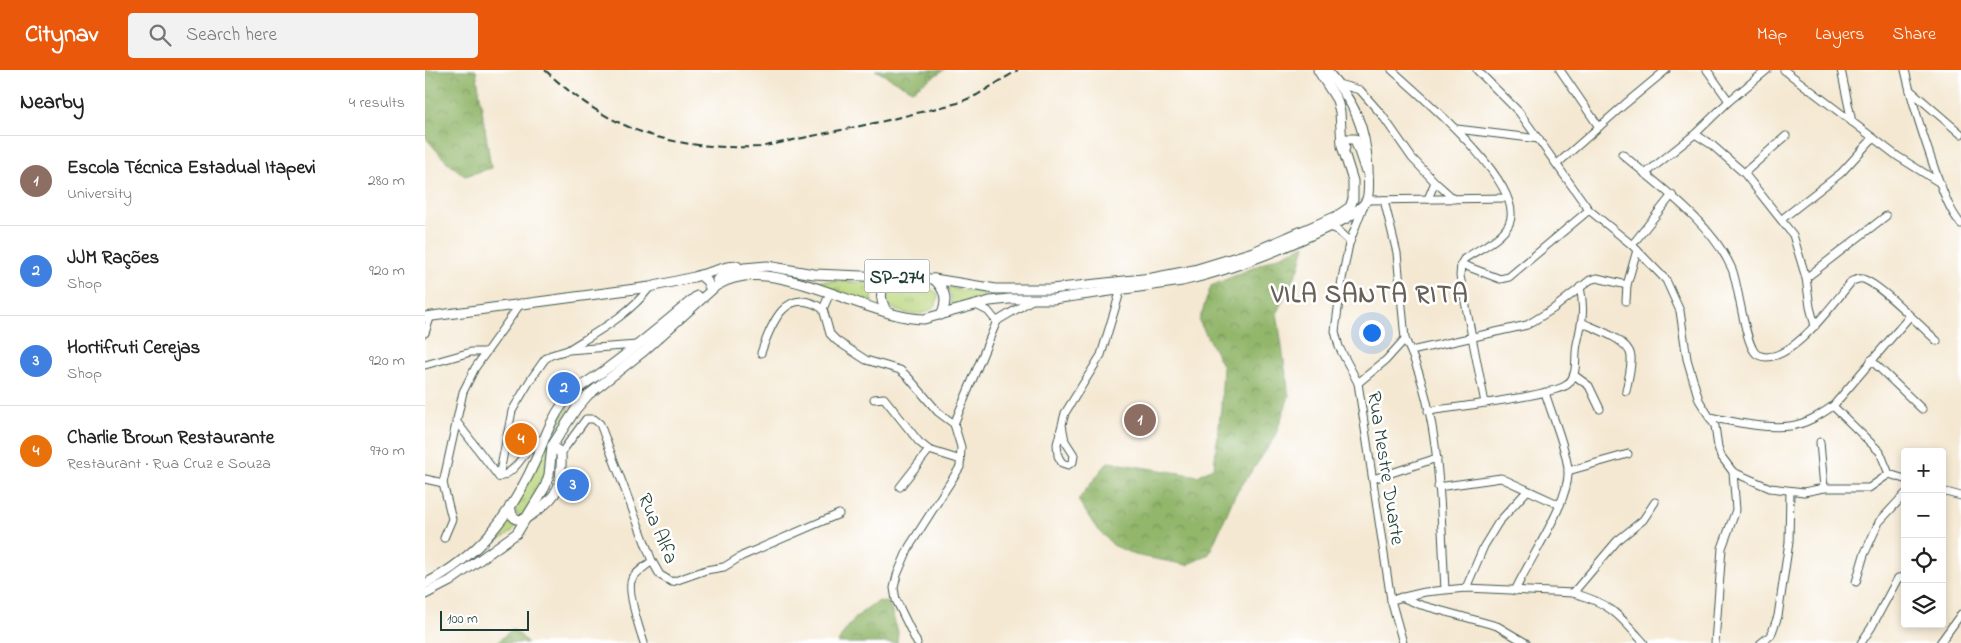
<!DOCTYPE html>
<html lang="en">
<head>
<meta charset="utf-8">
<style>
  body { margin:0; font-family:"Indie Flower",sans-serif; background:#f2f2f2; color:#222 }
  .controls { position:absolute; right:15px; bottom:15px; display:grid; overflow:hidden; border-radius:5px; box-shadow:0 2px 8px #0003 }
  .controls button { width:45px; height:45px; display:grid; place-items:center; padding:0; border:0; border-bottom:1px solid #e0e0e0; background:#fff; color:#222; font:25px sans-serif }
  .scale { position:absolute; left:15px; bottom:12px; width:89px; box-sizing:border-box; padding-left:5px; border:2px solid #1f3d34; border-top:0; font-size:14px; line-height:18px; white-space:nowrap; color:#1f3d34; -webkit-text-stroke:4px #fff; paint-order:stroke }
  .you { position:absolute; left:946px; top:262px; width:18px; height:18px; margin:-12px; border:4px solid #fff; border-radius:50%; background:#1a73e8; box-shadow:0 0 0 8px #1a73e833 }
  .badge { display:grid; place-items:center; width:32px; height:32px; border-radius:50%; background:#ea580c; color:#fff; font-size:16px; font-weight:700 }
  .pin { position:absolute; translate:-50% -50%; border:2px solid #fff; box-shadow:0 1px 5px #0006 }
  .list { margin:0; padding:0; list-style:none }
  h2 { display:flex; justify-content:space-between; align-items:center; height:65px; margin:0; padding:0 20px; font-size:21px }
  h2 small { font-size:16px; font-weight:400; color:#767676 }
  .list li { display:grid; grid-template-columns:32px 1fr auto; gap:15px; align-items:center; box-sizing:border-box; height:90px; padding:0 20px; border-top:1px solid #e0e0e0 }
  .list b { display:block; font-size:19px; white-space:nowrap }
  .list p { margin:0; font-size:16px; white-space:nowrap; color:#767676 }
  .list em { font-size:16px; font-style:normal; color:#767676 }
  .icon { flex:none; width:28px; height:28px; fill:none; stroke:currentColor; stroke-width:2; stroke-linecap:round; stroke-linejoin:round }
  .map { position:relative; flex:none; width:1536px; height:573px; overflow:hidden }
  header { display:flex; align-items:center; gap:30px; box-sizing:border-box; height:70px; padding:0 25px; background:#ea580c; color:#fff }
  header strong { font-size:24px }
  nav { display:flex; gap:28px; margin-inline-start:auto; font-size:18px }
  .search { width:350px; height:45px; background:#f2f2f2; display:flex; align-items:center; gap:12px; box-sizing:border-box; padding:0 18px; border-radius:5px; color:#767676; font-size:19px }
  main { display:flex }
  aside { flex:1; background:#fff }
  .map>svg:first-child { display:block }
  .grass { fill:url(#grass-tufts); stroke:#6c8958 }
  .forest { fill:url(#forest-crowns); stroke:#587a50 }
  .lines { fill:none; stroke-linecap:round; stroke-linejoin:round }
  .minor-casing { stroke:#3f574c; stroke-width:9 }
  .major-casing { stroke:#3f574c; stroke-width:11 }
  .minor { stroke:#fff; stroke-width:7 }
  .major { stroke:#fff; stroke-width:9 }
  .rail { stroke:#1f3d34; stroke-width:2; stroke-dasharray:8 4; stroke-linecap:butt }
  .labels { text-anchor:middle; stroke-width:5; stroke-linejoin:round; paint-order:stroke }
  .shield { fill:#fff; stroke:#627771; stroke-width:1 }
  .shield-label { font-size:19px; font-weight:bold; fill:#1f3d34 }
  .street-label { font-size:20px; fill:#1f3d34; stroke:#fff }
  .district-label { font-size:25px; font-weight:bold; letter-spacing:1px; fill:#676056; stroke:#fff }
</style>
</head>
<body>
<header>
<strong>Citynav</strong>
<div class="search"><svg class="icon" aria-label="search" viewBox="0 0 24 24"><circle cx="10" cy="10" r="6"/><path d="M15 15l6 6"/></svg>Search here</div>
<nav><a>Map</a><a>Layers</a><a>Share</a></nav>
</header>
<main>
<aside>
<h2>Nearby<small>4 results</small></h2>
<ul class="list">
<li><span class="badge" style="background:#8d6e63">1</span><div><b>Escola Técnica Estadual Itapevi</b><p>University</p></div><em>280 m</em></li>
<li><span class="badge" style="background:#3f7fe0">2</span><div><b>JJM Rações</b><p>Shop</p></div><em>920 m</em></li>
<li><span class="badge" style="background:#3f7fe0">3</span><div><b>Hortifruti Cerejas</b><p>Shop</p></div><em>920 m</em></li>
<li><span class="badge" style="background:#e8710a">4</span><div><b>Charlie Brown Restaurante</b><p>Restaurant · Rua Cruz e Souza</p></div><em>970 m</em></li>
</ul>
</aside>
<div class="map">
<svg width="1536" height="573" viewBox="0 0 1536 573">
  <defs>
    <pattern id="grass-tufts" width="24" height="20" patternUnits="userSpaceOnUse" patternTransform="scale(1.25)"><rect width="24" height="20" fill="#b9d57b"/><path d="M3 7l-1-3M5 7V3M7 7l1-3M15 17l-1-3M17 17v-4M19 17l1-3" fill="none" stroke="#96ae66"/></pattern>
    <pattern id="forest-crowns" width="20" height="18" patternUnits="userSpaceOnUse" patternTransform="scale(1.25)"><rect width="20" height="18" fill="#92b66b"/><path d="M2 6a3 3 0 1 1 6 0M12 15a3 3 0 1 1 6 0" fill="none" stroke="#779559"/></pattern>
  </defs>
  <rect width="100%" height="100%" fill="#fff"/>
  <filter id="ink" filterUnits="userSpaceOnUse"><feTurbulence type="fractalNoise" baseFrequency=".02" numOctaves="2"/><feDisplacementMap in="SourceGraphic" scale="10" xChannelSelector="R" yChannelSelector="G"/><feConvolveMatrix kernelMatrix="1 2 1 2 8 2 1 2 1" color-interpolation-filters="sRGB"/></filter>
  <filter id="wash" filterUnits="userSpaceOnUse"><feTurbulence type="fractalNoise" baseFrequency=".0096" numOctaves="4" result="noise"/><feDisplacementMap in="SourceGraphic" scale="20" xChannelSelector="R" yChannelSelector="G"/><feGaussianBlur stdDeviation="1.12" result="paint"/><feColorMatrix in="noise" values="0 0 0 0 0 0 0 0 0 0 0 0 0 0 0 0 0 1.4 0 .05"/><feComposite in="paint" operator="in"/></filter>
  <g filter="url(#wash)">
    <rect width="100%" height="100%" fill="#f4e8d2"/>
    <g class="grass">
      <polygon points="375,210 451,213 447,228 448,232"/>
      <path d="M 467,215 L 505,218 L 513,224 C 513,252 470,247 460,231 L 460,219 Z"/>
      <path d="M 521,217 L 567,224 L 523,238 C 529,230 526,225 521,217 Z"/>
      <polygon points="141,334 144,338 143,342 127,368 119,404 99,444 97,446 92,445 90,438 127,354"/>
      <path d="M 82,450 L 91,456 C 84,467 71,471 61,476 Z"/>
    </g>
    <g class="forest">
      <polygon points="0,0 51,0 66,98 40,106 20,90 0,67"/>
      <polygon points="450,0 519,0 487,20"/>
      <polygon points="880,175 874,198 852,242 864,326 849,369 810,425 784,484 762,495 710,485 688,475 670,456 653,430 683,392 773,406 789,397 796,338 798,297 774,251 786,216"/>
      <path d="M 454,531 L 464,533 L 473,562 L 472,573 L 413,573 C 421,556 437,539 454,531 Z"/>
      <polygon points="87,559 94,564 103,573 72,573"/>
    </g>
  </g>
  <g filter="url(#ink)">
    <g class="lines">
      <defs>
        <g id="minor">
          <path d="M 967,0 C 992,23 1103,115 1084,154 C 1076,170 1053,179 1039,189 L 1036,194 L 1035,206 L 1060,333"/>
          <polyline points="1052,0 1094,42 1164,140 1207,175 1241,210 1255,241 1262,289 1274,330 1290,356 1293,377 1296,386 1308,402 1345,418 1379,422 1399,418 1444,418 1464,404"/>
          <polyline points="1135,0 1174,57"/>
          <polyline points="1282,0 1304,31"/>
          <polyline points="1359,0 1472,86 1515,113"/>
          <polyline points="1416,0 1427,52"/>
          <path d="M 1480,0 C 1488,36 1499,68 1511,103 C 1518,121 1524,140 1536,154"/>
          <polyline points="913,14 935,20 957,45 987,88 1010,112 1029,129"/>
          <polyline points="1485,20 1536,64"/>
          <polyline points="1032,59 1114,69"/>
          <polyline points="1270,64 1287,75 1319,103 1368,165 1381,208 1385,237 1390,256"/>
          <path d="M 1197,84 C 1234,116 1287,153 1307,199 C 1314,216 1320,279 1333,285 C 1363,299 1410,231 1427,211 C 1431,210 1434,208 1438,209 C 1455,214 1497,258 1512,271"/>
          <polyline points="1132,94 1200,34 1241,0"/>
          <polyline points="1319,103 1361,66"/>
          <polyline points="1220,104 1270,64 1304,31 1342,0"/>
          <polyline points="1003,129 1010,112"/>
          <polyline points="942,130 1082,128"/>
          <path d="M 959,130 L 972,183 L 980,269 C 1017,344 1015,437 1020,519"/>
          <polyline points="938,137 924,174 917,209 910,261 914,277 933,313 966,530 978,573"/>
          <polyline points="1357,149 1416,103 1448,68"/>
          <polyline points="904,157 912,160 925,172"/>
          <polyline points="1207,175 1247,125"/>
          <polyline points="1036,194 1075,209 1084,207 1164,140"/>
          <polyline points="1381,208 1461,146"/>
          <polyline points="405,223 398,239 405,264 412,271 441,290 475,300 483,307 513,342 529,354"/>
          <polyline points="1201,231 1202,215 1212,180"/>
          <polyline points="551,235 563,241 572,252"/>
          <path d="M 1158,253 C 1171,259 1204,270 1206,286 C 1207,297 1203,310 1201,321"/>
          <polyline points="0,263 5,248"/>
          <path d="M 143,280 C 173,261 204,245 225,217"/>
          <polyline points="986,281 1102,255 1128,239 1165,210 1172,208 1202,215"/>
          <path d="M 336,283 C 346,254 361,214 398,239"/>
          <polyline points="1446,290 1497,339"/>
          <polyline points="0,295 46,282 61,282"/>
          <polyline points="1149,305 1164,316 1175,339"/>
          <polyline points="933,313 961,290 980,269"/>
          <polyline points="449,329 459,328 494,372 504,380 536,390"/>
          <polyline points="1408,336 1455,382 1464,404"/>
          <path d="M 1003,341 C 1025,338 1132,325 1143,314 C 1154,303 1149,288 1152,274 C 1157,252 1160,240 1155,217"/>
          <path d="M 1284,347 C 1310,352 1339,359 1365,356 C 1381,354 1395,345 1408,336 L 1485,246"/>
          <polyline points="31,351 74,407"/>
          <polyline points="637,355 640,371 649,385 648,392 643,395 637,393 633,386 632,374 640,343 676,285 696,219"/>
          <polyline points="1395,372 1399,418"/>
          <polyline points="136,383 161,349 169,349 175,354 227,491 235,505 247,512 281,500 299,497 317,486 414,444"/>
          <polyline points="1143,401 1203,384"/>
          <polyline points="1464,404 1480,409"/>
          <polyline points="74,407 87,341 106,309 120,289 126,285 143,280 212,275"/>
          <path d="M 74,407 C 94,402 99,377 117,369"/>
          <polyline points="0,409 18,413"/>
          <polyline points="948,409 1012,388"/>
          <polyline points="475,417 504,380"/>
          <polyline points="1013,417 1076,408 1135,435"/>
          <polyline points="1517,421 1536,426"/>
          <polyline points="19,468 27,449 18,413 38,322 50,298 96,233"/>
          <polyline points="1431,512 1439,485 1454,452 1480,424"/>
          <polyline points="1041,518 1059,476 1073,453 1102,421"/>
          <path d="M 1090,521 C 1104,489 1146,431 1143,399 C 1140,373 1127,347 1120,322"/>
          <polyline points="1148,523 1192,471 1218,450 1230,432"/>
          <polyline points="976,527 996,535 1072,556 1101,573"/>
          <path d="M 966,530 L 1000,522 L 1041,518 L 1148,523 C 1185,533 1194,545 1219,573"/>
          <path d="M 219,573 C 215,561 201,519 207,509 C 211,502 221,496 227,491"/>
          <polyline points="492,573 471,530 469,518 472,505 484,477 535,397 536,377 529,354 569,258 572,251 607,230"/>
          <polyline points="1290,573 1297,478 1311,440 1308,402"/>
          <polyline points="1336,573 1346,565 1353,546 1364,472 1365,421"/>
          <polyline points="1436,573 1446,558 1473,508 1480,507"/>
          <polyline points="1515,573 1536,544"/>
        </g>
        <g id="major">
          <polyline points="920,78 919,72 922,69 930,69 940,99"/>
          <polyline points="275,205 282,211 284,216"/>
          <path d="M 509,209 C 521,221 523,230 516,245"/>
          <polyline points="292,210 304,203 319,198 342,196 389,204 509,209 571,219 626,219 727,208 769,200 828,182 912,146 925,137 928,129 928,111 917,76 915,42 912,30 893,0"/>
          <path d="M 462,242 C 453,227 455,218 467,206"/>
          <polyline points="0,247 225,217 269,207 302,197 312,196"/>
          <path d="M 85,436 L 87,445 L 91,449 C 99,451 103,447 109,443 C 135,425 137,415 136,383 L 127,376"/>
          <path d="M 0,514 C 54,486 87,444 111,389 C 120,368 125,351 139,332 C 150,318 170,308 184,297 C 214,275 243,250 272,226"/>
          <path d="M 0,524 L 25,511 L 92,463 L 120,417 L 124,405 L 127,376 L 151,339 L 163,325 L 219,281 L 291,216 C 346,180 439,248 499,249 L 565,231 L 584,229 L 628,229 L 757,211 C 815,198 869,174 922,148 C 929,143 939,137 942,129 C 945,120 943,108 943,98 C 940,55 930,33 901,0"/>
        </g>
      </defs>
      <use href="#minor" class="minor-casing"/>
      <use href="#major" class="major-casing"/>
      <use href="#minor" class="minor"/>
      <use href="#major" class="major"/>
      <path class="rail" d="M 120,0 C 186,62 246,80 335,77 L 459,51 L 533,33 L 552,25 L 593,0"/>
    </g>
  </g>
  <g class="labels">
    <rect class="shield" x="439.5" y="189.5" width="65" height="33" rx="4"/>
    <g class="shield-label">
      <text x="472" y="213">SP-274</text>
    </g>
    <g class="street-label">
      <text transform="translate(962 398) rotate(81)" y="7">Rua Mestre Duarte</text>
      <text transform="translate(234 458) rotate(67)" y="7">Rua Alfa</text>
    </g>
    <g class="district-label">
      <text x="945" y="232">VILA SANTA RITA</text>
    </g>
  </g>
</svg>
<div class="controls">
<button>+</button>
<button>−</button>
<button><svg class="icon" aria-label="locate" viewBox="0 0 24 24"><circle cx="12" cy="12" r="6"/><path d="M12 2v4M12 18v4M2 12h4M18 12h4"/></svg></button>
<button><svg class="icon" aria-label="layers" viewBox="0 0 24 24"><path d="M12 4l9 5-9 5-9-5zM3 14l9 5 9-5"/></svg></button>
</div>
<div class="scale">100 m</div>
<div class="you"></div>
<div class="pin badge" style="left:715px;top:350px;background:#8d6e63">1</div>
<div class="pin badge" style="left:139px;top:318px;background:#3f7fe0">2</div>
<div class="pin badge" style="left:148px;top:415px;background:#3f7fe0">3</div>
<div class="pin badge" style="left:96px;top:369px;background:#e8710a">4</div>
</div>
</main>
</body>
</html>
